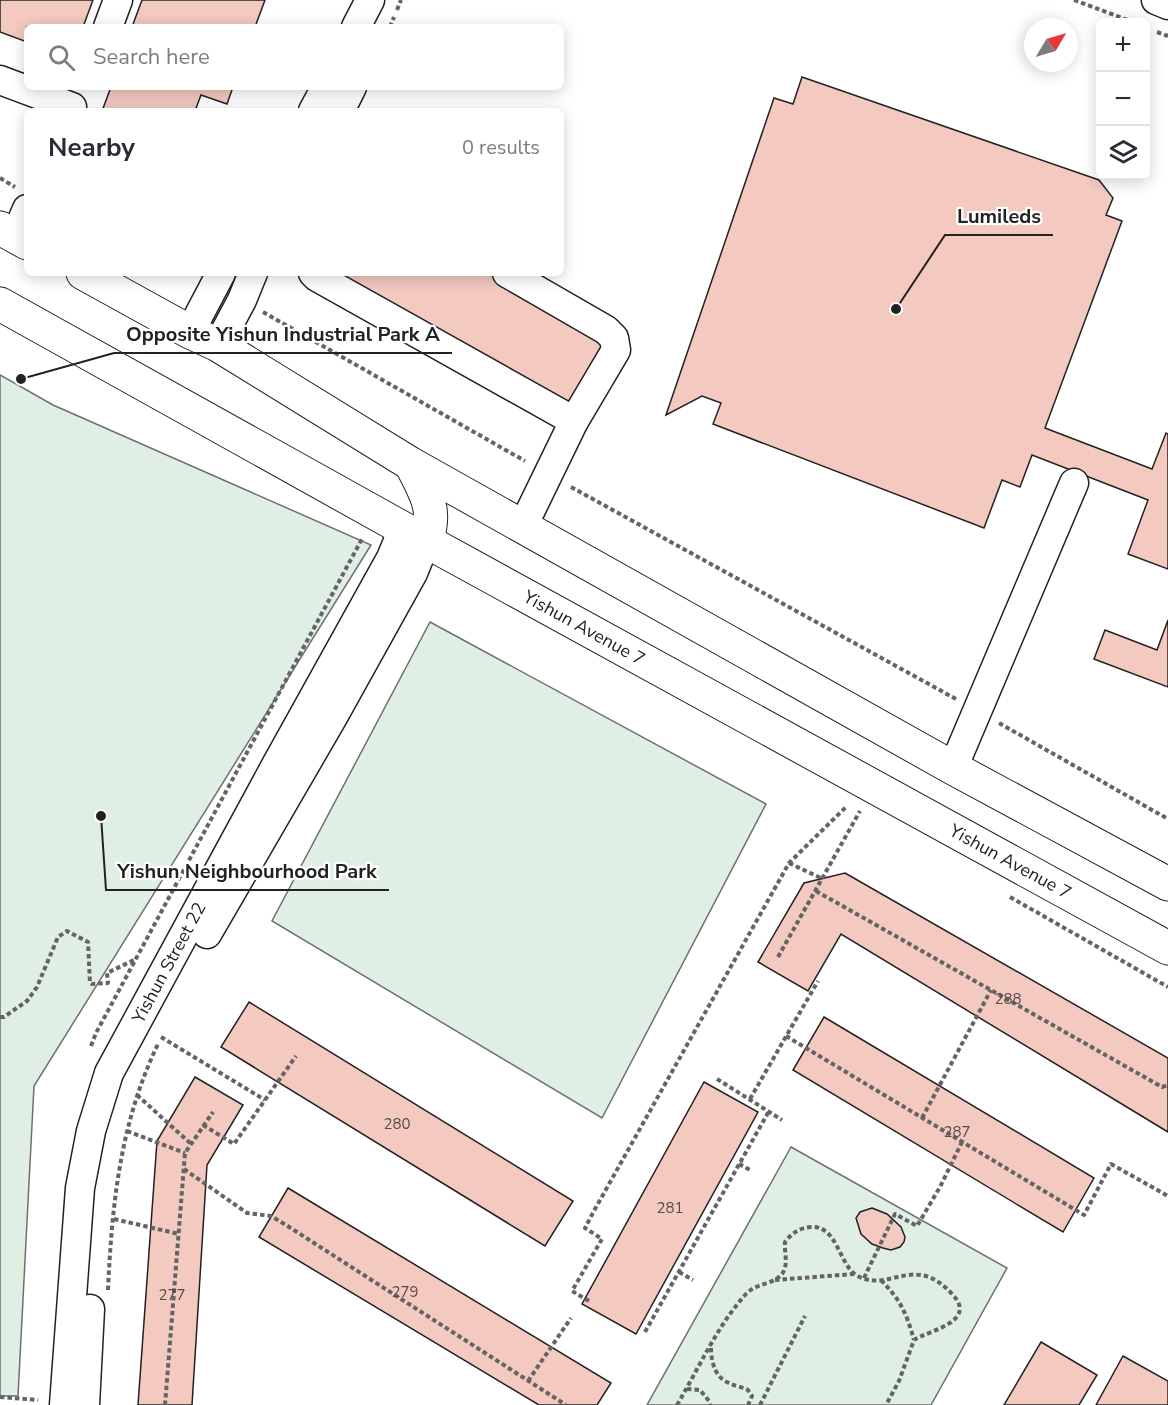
<!DOCTYPE html>
<html lang="en">
<head>
<meta charset="utf-8">
<style>
  body { margin:0; font-family:"Nunito Sans",sans-serif; background:#f2f2f3; color:#2b2b33 }
  .controls { position:absolute; right:18px; top:18px; display:grid; overflow:hidden; border-radius:9px; box-shadow:0 3px 15px #0003 }
  .controls button { width:54px; height:54px; display:grid; place-items:center; padding:0; border:0; border-bottom:2px solid #e1e1e2; background:#fff; color:#2b2b33; font:30px sans-serif }
  .compass { position:absolute; left:1024px; top:18px; width:54px; height:54px; border-radius:50%; background:#fff; box-shadow:0 3px 15px #0003; rotate:52deg }
  .list { margin:0; padding:0; list-style:none }
  h2 { display:flex; justify-content:space-between; align-items:center; height:78px; margin:0; padding:0 24px; font-size:26px }
  h2 small { font-size:20px; font-weight:400; color:#7c7c81 }
  .icon { flex:none; width:33px; height:33px; fill:none; stroke:currentColor; stroke-width:2; stroke-linecap:round; stroke-linejoin:round }
  .map { position:relative; flex:none; width:1168px; height:1405px; overflow:hidden }
  .search { position:absolute; background:#fff; box-shadow:0 3px 15px #0003; left:24px; top:24px; width:540px; height:66px; display:flex; align-items:center; gap:15px; box-sizing:border-box; padding:0 21px; border-radius:9px; color:#7c7c81; font-size:22px }
  .panel { position:absolute; background:#fff; box-shadow:0 3px 15px #0003; left:24px; top:108px; width:540px; height:168px; border-radius:9px }
  .map>svg:first-child { display:block }
  .green { fill:#e0efe3; stroke:#6f6f6f; stroke-width:1.5 }
  .building { fill:#f3c9c0; stroke:#222; stroke-width:1.5 }
  .lines { fill:none; stroke-linecap:round; stroke-linejoin:round }
  .minor-casing { stroke:#222; stroke-width:31 }
  .major-casing { stroke:#222; stroke-width:35 }
  .path { stroke:#646464; stroke-width:4; stroke-dasharray:4.5 3; stroke-linecap:butt }
  .minor { stroke:#fff; stroke-width:28 }
  .major { stroke:#fff; stroke-width:33 }
  .labels { text-anchor:middle; stroke-width:4.5; stroke-linejoin:round; paint-order:stroke }
  .number-label { font-size:15px; fill:#564c4a }
  .street-label { font-size:18px; fill:#222; stroke:#fff }
  .leader { fill:none; stroke:#222; stroke-width:2 }
  .callout-dot { fill:#222; stroke:#fff; stroke-width:2 }
  .callout-label { font-size:20px; text-anchor:middle; font-weight:bold; fill:#222; stroke:#fff; stroke-width:4.5; stroke-linejoin:round; paint-order:stroke }
</style>
</head>
<body>
<div class="map">
<svg width="1168" height="1405" viewBox="0 0 1168 1405">
  <rect width="100%" height="100%" fill="#fff"/>
  <g class="green">
    <polygon points="0,375 53,405 371,545 34,1086 18,1396 0,1396"/>
    <polygon points="430,622 766,804 602,1118 272,921"/>
    <polygon points="791,1147 1007,1268 931,1405 647,1405"/>
  </g>
  <g class="building">
    <polygon points="0,0 93,0 83,27 27,27 27,42 0,32"/>
    <polygon points="142,0 265,0 255,27 132,27"/>
    <polygon points="802,77 1099,180 1113,198 1106,215 1122,221 1045,428 1152,469 1166,433 1168,434 1168,569 1128,554 1148,500 1032,455 1020,487 1002,480 984,528 713,424 721,403 702,396 666,415 774,98 793,104"/>
    <polygon points="111,87 233,87 227,104 201,95 195,111 102,111"/>
    <polygon points="334,273 491,273 608,339 571,406"/>
    <polygon points="1168,620 1168,687 1094,659 1105,630 1157,650"/>
    <polygon points="845,873 1168,1058 1168,1132 841,934 808,991 758,962 804,883"/>
    <polygon points="249,1002 573,1201 545,1246 221,1047"/>
    <polygon points="824,1017 1094,1178 1063,1232 793,1070"/>
    <polygon points="195,1077 243,1105 207,1165 192,1405 138,1405 157,1141"/>
    <polygon points="704,1082 758,1112 636,1334 582,1304"/>
    <polygon points="288,1188 611,1383 597,1405 539,1405 259,1237"/>
    <polygon points="872,1208 887,1214 901,1227 905,1237 904,1242 900,1247 891,1250 883,1248 872,1244 861,1234 856,1218 860,1212"/>
    <polygon points="1041,1342 1097,1375 1079,1405 1004,1405"/>
    <polygon points="1123,1356 1168,1381 1168,1405 1096,1405"/>
  </g>
  <g class="lines">
    <defs>
      <g id="minor">
        <polyline points="1156,0 1168,5"/>
        <polyline points="108,27 118,0"/>
        <polyline points="356,27 370,0"/>
        <polyline points="0,80 72,107"/>
        <polyline points="313,111 326,87"/>
        <polyline points="340,111 352,87"/>
        <polyline points="15,237 27,209"/>
        <polyline points="313,273 317,277 574,421"/>
        <polyline points="507,273 606,330 614,338 616,350 574,421 523,526"/>
        <polyline points="190,332 221,273"/>
        <polyline points="218,345 242,300 253,273"/>
        <polyline points="953,768 1074,483"/>
        <polyline points="207,934 333,717 413,573 426,541"/>
        <path id="s1" d="M 64,1405 L 80,1188 L 91,1131 L 109,1073 L 275,767 L 391,558 L 399,539 L 395,524"/>
        <polyline points="85,1405 90,1309"/>
      </g>
      <g id="major">
        <polyline points="0,228 27,243"/>
        <polyline points="83,273 190,332 218,345 411,464 953,768 1168,884"/>
        <path id="s2" d="M 0,304 L 395,524 L 1168,948"/>
        <path d="M 411,464 C 425,492 438,510 426,541"/>
      </g>
    </defs>
    <use href="#minor" class="minor-casing"/>
    <use href="#major" class="major-casing"/>
    <g class="path">
      <polyline points="1074,0 1133,22"/>
      <polyline points="397,10 401,0"/>
      <polyline points="390,27 394,17"/>
      <polyline points="1157,32 1168,36"/>
      <polyline points="0,178 15,187"/>
      <polyline points="263,312 525,461"/>
      <polyline points="571,487 956,699"/>
      <polyline points="999,723 1168,819"/>
      <polyline points="789,863 823,879"/>
      <polyline points="816,891 1162,1087 1168,1085"/>
      <polyline points="1010,897 1168,987"/>
      <polyline points="778,957 860,811"/>
      <polyline points="0,1017 4,1017 27,1001 37,987 58,937 67,931 88,942 90,983 92,984 108,983 107,973 134,960"/>
      <polyline points="786,1036 1084,1215 1111,1164 1168,1196"/>
      <polyline points="161,1037 265,1100"/>
      <polyline points="91,1046 96,1033 363,537"/>
      <polyline points="717,1079 782,1120"/>
      <polyline points="137,1095 190,1143"/>
      <polyline points="750,1099 818,981"/>
      <polyline points="922,1118 991,990"/>
      <polyline points="203,1125 234,1144 296,1056"/>
      <polyline points="127,1131 185,1153"/>
      <polyline points="739,1164 752,1171"/>
      <polyline points="184,1169 247,1213 271,1216 286,1225 566,1405"/>
      <polyline points="114,1219 179,1234"/>
      <polyline points="679,1272 693,1280"/>
      <polyline points="864,1278 895,1214 917,1226 940,1187 962,1142"/>
      <polyline points="775,1280 854,1274"/>
      <path d="M 881,1280 C 901,1301 906,1312 914,1340"/>
      <path d="M 108,1290 C 112,1204 120,1123 158,1044"/>
      <polyline points="589,1301 572,1291 602,1239 585,1228 595,1209 789,863 847,806"/>
      <polyline points="645,1332 769,1111"/>
      <path d="M 711,1348 C 711,1361 715,1378 729,1383 C 735,1386 742,1387 748,1390 L 752,1396 L 748,1405"/>
      <polyline points="528,1381 571,1318"/>
      <polyline points="687,1389 700,1390 709,1401 710,1405"/>
      <polyline points="0,1397 38,1400"/>
      <polyline points="165,1405 185,1153 213,1112"/>
      <path d="M 677,1405 C 699,1368 717,1326 746,1294 C 756,1283 773,1285 782,1274 C 789,1264 784,1253 785,1242 C 792,1233 799,1228 811,1227 C 837,1225 839,1264 856,1275 C 889,1295 914,1251 953,1295 C 978,1322 927,1331 914,1340 L 899,1381 L 886,1405"/>
      <polyline points="760,1405 805,1316"/>
    </g>
    <use href="#minor" class="minor"/>
    <use href="#major" class="major"/>
  </g>
  <g class="labels">
    <g class="number-label">
      <text x="1008" y="1004">288</text>
      <text x="397" y="1129">280</text>
      <text x="957" y="1137">287</text>
      <text x="670" y="1213">281</text>
      <text x="405" y="1297">279</text>
      <text x="172" y="1300">277</text>
    </g>
    <g class="street-label">
      <text dy="6" stroke="none"><textPath href="#s2" startOffset="668">Yishun Avenue 7</textPath></text>
      <text dy="6" stroke="none"><textPath href="#s2" startOffset="1154">Yishun Avenue 7</textPath></text>
      <text dy="6" stroke="none"><textPath href="#s1" startOffset="462">Yishun Street 22</textPath></text>
    </g>
  </g>
  <path class="leader" d="M896 309L945 235H1053M21 379L114 353H452M101 816L106 890H389"/>
  <g class="callout-dot">
    <circle cx="896" cy="309" r="6"/>
    <circle cx="21" cy="379" r="6"/>
    <circle cx="101" cy="816" r="6"/>
  </g>
  <g class="callout-label">
    <text x="999" y="223">Lumileds</text>
    <text x="283" y="341">Opposite Yishun Industrial Park A</text>
    <text x="247" y="878">Yishun Neighbourhood Park</text>
  </g>
</svg>
<div class="controls">
<button>+</button>
<button>−</button>
<button><svg class="icon" aria-label="layers" viewBox="0 0 24 24"><path d="M12 4l9 5-9 5-9-5zM3 14l9 5 9-5"/></svg></button>
</div>
<svg class="compass" viewBox="-18 -18 36 36"><path d="M0-13l5 13h-10z" fill="#e53935"/><path d="M0 13l5-13h-10z" fill="#7c7c81"/></svg>
<div class="search"><svg class="icon" aria-label="search" viewBox="0 0 24 24"><circle cx="10" cy="10" r="6"/><path d="M15 15l6 6"/></svg>Search here</div>
<section class="panel">
<h2>Nearby<small>0 results</small></h2>
<ul class="list">
</ul>
</section>
</div>
</body>
</html>
